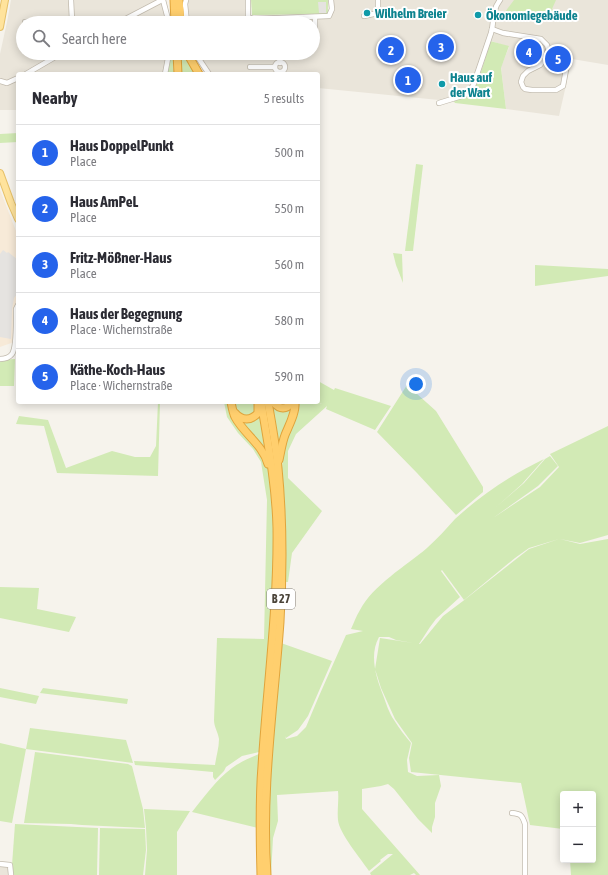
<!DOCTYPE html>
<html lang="en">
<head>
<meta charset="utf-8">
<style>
  body { margin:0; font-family:"Asap Condensed",sans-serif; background:#f2f2f3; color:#2b2b33 }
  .controls { position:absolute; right:12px; bottom:12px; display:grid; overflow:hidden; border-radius:4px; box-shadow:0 2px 10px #0003 }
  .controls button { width:36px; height:36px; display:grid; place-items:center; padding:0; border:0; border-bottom:1px solid #e1e1e2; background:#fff; color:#2b2b33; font:20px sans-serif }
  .you { position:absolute; left:416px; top:384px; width:14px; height:14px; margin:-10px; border:3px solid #fff; border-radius:50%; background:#1a73e8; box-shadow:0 0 0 6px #1a73e833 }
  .badge { display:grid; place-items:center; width:26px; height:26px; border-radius:50%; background:#2563eb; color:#fff; font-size:13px; font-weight:700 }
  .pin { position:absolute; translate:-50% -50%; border:2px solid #fff; box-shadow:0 1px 4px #0006 }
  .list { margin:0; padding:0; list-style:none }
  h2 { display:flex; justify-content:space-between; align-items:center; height:52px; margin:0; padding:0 16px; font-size:17px }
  h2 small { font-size:13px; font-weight:400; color:#7c7c81 }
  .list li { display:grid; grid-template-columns:26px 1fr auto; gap:12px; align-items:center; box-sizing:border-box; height:56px; padding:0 16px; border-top:1px solid #e1e1e2 }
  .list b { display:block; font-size:15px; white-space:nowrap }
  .list p { margin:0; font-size:13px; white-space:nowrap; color:#7c7c81 }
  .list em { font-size:13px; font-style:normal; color:#7c7c81 }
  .icon { flex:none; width:22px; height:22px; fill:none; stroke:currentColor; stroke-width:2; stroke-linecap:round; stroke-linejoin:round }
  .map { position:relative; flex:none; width:608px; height:875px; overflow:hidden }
  .search { position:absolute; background:#fff; box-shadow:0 2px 10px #0003; left:16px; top:16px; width:304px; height:44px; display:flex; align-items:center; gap:10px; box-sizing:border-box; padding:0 14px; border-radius:22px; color:#7c7c81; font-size:15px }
  .panel { position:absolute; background:#fff; box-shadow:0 2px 10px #0003; left:16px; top:72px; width:304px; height:332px; border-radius:4px }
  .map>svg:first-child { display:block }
  .residential { fill:#eae5da }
  .commercial { fill:#f7ead8 }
  .green { fill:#d2eab5 }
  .parking { fill:#e5e3e0 }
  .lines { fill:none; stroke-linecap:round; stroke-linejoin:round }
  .minor-casing { stroke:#c2bbae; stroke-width:6 }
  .major-casing { stroke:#e6c16a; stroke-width:8 }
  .highway-casing { stroke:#e0a43c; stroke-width:9 }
  .minor { stroke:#fff; stroke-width:4.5 }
  .major { stroke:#ffe39c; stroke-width:6 }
  .highway { stroke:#ffcf6e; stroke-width:7 }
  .culture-dot { fill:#0f9aa8; stroke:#fff; stroke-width:1.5 }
  .labels { text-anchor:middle; stroke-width:4; stroke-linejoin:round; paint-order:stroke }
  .shield { fill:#fff; stroke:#817c74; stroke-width:1 }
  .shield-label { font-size:12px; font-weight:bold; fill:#4b4439 }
  .culture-label { font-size:13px; font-weight:bold; fill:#0d838f; stroke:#fff; text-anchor:start }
</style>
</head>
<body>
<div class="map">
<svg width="608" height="875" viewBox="0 0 608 875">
  <rect width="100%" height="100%" fill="#f6f3ec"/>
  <g class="residential">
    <polygon points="11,0 163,0 169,23 23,23 23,53 171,53 166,74 18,74 18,110 0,110 0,54 7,22"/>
    <polygon points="186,0 248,0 248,17 253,19 328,16 331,0 608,0 608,65 572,59 559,116 506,109 501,67 509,47 491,41 476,83 468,93 449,101 318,88 318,74 209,74 195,53 313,53 313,23 187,23"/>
    <polygon points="0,864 10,865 11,875 0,875"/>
  </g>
  <polygon class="commercial" points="0,190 18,236 18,324 17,341 0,347"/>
  <g class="green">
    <polygon points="251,0 328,0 328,14 252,15"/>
    <polygon points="514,0 556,0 552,9 556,13 541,17 518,17 506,18 505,12"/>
    <path d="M 490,41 L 509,46 L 501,68 L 506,109 L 455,103 L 453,100 C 457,99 463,98 467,95 C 478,89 487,53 490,41 Z"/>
    <polygon points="171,53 173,53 174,74 166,74"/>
    <polygon points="180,53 184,53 188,61 196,74 181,74"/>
    <polygon points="18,133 18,142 0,143 0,134"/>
    <polygon points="416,164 423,165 413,251 405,251"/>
    <polygon points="393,253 402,254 403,283 396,265"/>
    <polygon points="535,265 608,269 608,276 535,286"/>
    <polygon points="15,359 14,386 0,386 0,360"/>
    <polygon points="318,381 334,390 335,388 391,406 375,430 326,409 327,406 296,434 288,451 288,478 322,511 292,553 288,582 286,582 286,538 282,469 283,451 298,402 316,402 322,404 318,402"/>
    <polygon points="407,385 436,411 483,487 483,492 456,515 417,473 377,432"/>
    <polygon points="158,402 160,402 158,476 57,473 44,426 16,424 19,416 48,420 66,468 112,451 135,457 150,457 156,446"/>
    <path d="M 224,402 L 231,402 L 232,410 L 267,460 L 277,527 L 263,751 L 242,756 L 226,767 L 224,771 L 215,780 L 213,777 L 213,772 L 135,765 L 134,761 L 215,765 C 216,757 219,748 219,739 C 218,732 214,727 214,720 L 217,638 L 264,639 L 267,500 L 261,462 L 253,449 L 238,433 L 227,417 Z"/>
    <path d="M 234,402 L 256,402 L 256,404 L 254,415 L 247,418 C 239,415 235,411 234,402 Z"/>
    <path d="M 271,406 C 279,411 284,412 293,409 L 280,444 L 276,436 Z"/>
    <path d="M 259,416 L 263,423 L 268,456 L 241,422 C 249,423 254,422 259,416 Z"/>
    <path d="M 608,426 L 608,535 L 580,543 L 560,539 L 580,544 L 608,539 L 608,875 L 571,875 L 570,860 L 593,860 L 593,794 L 563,794 L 563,829 L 530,825 L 521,783 L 411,772 L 409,758 L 412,743 L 395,719 L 381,688 L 375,669 L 380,638 L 420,644 L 443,616 L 463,601 L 529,549 L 559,539 L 529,548 L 515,558 L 464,600 L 442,570 L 441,571 L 460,597 L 436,619 L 430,627 L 419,644 L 396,640 L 389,637 L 379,637 C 369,655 376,677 383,695 C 386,703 389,713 394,720 C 399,728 405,736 411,743 L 407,760 L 408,772 L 417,776 L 439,775 L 441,786 L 435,803 L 435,817 L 432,827 L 432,833 L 418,819 L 394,789 L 388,784 L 381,786 L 362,789 L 362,809 L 420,875 L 416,875 L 414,873 L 410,875 L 371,875 L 370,873 L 393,854 L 388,854 L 380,860 L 381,861 L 369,871 C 361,859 339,833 338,820 C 337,810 339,800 338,791 L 277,795 L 278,821 L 273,838 L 271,875 L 267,875 L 266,800 L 281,643 L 332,661 L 308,716 L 298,730 L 286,738 L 285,736 L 286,739 L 297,736 L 306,727 L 311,715 L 319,696 L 346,635 L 363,631 L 351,629 C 354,623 356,616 360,610 C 373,585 406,566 427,548 C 437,539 446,529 455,519 C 481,495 511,475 544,459 L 522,484 L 495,508 L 524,483 L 545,459 L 550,456 L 558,466 L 538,486 L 493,518 L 540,487 L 559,467 L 550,454 Z"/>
    <polygon points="0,587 39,588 37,609 76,617 69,632 0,618"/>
    <polygon points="0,688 39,696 36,704 0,697"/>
    <polygon points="43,688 128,699 127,704 40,693"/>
    <polygon points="30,728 126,740 133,763 26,749 12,823 0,821 0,743 26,749"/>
    <polygon points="35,752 128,764 132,766 143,809 145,828 82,825 71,824 24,823"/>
    <path d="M 259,754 L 258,828 L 192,812 C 204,797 216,780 232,768 C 240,762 250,758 259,754 Z"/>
    <polygon points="144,809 190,811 177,832 177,875 145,875 147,850 146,828"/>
    <polygon points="15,824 98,828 97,875 13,875 12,865"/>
    <polygon points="100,828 145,829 146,850 143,875 99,875"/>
  </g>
  <g class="parking">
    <polygon points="318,2 326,2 326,13 319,13"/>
    <polygon points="310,20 310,23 281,23 281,21"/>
    <polygon points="282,53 310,53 311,57 282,58"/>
    <polygon points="3,250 7,253 8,252 18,260 18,293 14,298 12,309 11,339 0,337 0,254"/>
  </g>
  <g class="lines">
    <defs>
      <g id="minor">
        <polyline points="71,0 72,20 76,23"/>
        <polyline points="163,0 169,23"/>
        <polyline points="186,0 185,4 187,23"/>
        <polyline points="248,0 248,17 253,19 329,16 332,9 331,0"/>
        <polyline points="364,16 378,13 378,0"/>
        <polyline points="315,17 315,43"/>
        <polyline points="25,22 72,20"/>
        <polyline points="118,23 162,0"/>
        <polyline points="492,29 503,33 541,39 547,45 549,52 548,56 544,60 540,65 528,71 523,76 521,82 523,87 525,89 532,90 556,90 563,86 567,64 565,60"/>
        <polyline points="195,53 209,74"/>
        <polyline points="279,53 280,63"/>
        <circle cx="280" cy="67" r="5"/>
        <polyline points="250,67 275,67"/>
        <polyline points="26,74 62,53"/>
        <polyline points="165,74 169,53"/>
        <polyline points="0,81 7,83 18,78"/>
        <path d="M 439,103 L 465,95 L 468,92 L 473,86 L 491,33 C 495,20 491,12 500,0"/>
        <path d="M 0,359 C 4,359 9,358 12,354 C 17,347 16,319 16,309 L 18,305"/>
        <path d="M 512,813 C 521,814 522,815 525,824 L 525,875"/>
        <polyline points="0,864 10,865 11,875"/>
      </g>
      <g id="major">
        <polyline points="0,27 5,0"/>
        <polyline points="0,173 11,203 18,219"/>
      </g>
      <g id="highway">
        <polyline points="174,0 175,23"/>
        <polyline points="179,0 181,23"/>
        <polyline points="177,53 178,74"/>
        <polyline points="187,53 199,74"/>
        <path d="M 231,402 C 232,407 233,413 235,417 C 244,434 263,445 268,464"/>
        <path d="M 273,402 C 280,410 286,410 293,402"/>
        <path d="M 235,413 C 242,421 251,421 258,413 L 258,403"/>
        <path d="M 279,460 C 281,451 282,443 285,435 C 289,425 296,413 295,402"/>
        <path d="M 261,875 C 260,839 259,802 262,766 C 267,687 278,608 277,528 C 276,485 268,444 261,402"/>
        <path d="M 267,875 C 261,790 274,706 280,622 C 283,570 283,519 278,468 C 276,446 272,424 268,402"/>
      </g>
    </defs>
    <use href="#minor" class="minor-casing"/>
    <use href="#major" class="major-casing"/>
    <use href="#highway" class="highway-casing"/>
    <use href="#minor" class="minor"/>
    <use href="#major" class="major"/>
    <use href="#highway" class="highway"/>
  </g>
  <g class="culture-dot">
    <circle cx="367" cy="13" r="4"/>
    <circle cx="478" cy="15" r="4"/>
    <circle cx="442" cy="84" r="4"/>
  </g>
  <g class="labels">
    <rect class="shield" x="267" y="589" width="28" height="20" rx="3"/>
    <g class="shield-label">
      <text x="281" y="603">B 27</text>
    </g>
    <g class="culture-label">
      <text x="375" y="18">Wilhelm Breier</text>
      <text x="486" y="20">Ökonomiegebäude</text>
      <text x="450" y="82">Haus auf<tspan x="450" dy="15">der Wart</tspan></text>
    </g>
  </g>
</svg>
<div class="controls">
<button>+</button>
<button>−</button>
</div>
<div class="you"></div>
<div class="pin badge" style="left:408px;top:80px">1</div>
<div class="pin badge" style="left:391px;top:50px">2</div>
<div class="pin badge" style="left:441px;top:47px">3</div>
<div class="pin badge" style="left:529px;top:52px">4</div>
<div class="pin badge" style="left:558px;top:59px">5</div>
<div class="search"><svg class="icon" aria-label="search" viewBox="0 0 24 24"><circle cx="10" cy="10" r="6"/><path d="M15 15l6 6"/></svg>Search here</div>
<section class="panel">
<h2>Nearby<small>5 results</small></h2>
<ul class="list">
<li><span class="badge">1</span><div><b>Haus DoppelPunkt</b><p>Place</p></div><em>500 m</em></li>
<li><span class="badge">2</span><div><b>Haus AmPeL</b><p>Place</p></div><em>550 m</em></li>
<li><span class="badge">3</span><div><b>Fritz-Mößner-Haus</b><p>Place</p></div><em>560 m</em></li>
<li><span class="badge">4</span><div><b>Haus der Begegnung</b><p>Place · Wichernstraße</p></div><em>580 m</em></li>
<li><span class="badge">5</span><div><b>Käthe-Koch-Haus</b><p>Place · Wichernstraße</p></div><em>590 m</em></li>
</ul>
</section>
</div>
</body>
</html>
